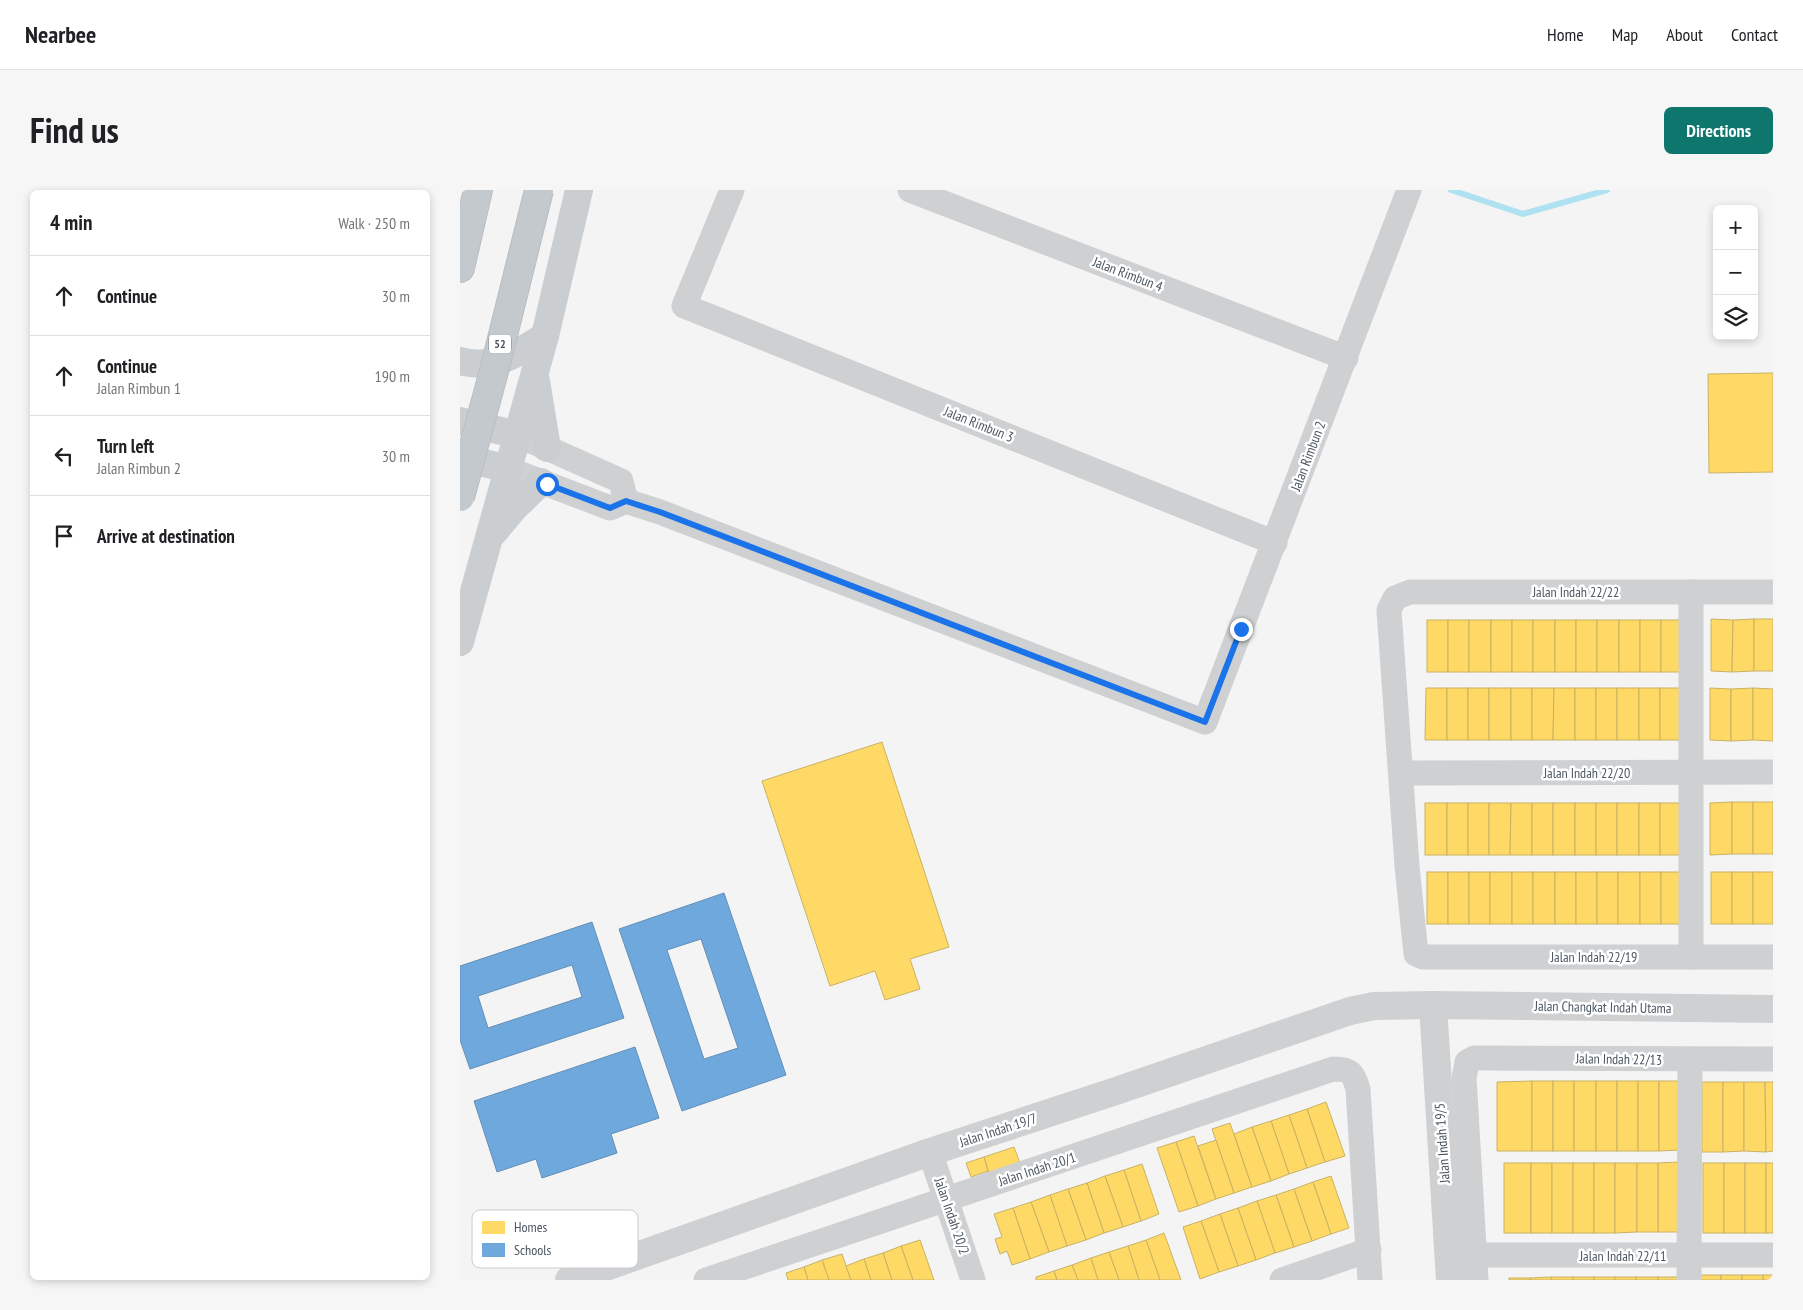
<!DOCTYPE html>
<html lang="en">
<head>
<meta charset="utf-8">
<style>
  body { margin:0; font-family:"PT Sans Narrow",sans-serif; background:#f6f6f6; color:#202124 }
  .controls { position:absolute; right:15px; top:15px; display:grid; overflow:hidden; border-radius:8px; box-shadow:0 2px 8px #0003 }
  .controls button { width:45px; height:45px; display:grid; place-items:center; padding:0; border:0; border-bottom:1px solid #e0e0e0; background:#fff; color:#202124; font:25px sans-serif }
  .stop { position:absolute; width:15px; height:15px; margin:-11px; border:4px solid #1a73e8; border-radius:50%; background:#fff }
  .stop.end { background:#1a73e8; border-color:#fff; box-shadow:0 1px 5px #0008 }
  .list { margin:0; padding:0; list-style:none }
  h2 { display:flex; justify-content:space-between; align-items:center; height:65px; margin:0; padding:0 20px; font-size:21px }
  h2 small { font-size:16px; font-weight:400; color:#757577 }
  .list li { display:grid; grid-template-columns:32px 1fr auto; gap:15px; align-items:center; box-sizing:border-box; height:80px; padding:0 20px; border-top:1px solid #e0e0e0 }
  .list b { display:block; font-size:19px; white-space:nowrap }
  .list p { margin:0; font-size:16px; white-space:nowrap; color:#757577 }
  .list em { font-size:16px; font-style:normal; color:#757577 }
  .icon { flex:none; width:28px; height:28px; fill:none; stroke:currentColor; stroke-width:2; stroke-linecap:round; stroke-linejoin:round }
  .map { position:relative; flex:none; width:1313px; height:1090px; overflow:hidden; border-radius:8px }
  header { display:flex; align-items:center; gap:30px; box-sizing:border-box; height:70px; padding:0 25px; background:#fff; border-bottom:1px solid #e0e0e0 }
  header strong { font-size:24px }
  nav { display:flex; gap:28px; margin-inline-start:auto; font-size:18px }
  .intro { display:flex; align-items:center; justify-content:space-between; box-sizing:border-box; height:120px; padding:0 30px }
  h1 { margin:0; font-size:35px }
  .button { padding:12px 22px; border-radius:8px; background:#0f766e; color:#fff; font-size:18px; font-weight:700 }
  main { display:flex; gap:30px; padding:0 30px }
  aside { flex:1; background:#fff; border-radius:8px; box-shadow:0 2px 8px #0003 }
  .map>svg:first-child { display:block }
  .homes { fill:#ffd966; stroke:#c9b264 }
  .schools { fill:#6fa8dc; stroke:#648fb7; fill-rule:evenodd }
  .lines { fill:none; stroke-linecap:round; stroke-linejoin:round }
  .stream { stroke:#aee2f0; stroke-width:6 }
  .trunk-casing { stroke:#b9bec3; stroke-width:30 }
  .minor { stroke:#ced0d2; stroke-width:25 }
  .tertiary { stroke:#ced0d2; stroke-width:28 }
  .primary { stroke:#caced1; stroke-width:28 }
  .trunk { stroke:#c4c9cd; stroke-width:28 }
  .trunk-bridge-casing { stroke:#b9bec3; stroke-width:30; stroke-linecap:butt }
  .trunk-bridge { stroke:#c4c9cd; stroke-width:28 }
  .route { stroke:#1a73e8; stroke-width:6 }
  .labels { text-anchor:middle; stroke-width:5; stroke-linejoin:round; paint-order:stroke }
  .shield { fill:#fff; stroke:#808990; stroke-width:1 }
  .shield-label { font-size:12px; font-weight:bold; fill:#4a5661 }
  .street-label { font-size:14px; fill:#4a5661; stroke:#fff }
  .key { fill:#fff; stroke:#c9ccd0; stroke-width:1 }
  .key-label { font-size:14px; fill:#4a5661 }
</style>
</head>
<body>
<header>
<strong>Nearbee</strong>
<nav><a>Home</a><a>Map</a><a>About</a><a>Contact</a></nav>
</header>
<div class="intro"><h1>Find us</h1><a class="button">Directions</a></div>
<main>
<aside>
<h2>4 min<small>Walk · 250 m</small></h2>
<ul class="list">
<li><svg class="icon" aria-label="ahead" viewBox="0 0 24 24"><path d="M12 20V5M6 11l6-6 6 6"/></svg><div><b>Continue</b></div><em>30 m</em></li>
<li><svg class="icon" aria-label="ahead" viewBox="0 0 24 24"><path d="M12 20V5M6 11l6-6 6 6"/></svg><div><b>Continue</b><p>Jalan Rimbun 1</p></div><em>190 m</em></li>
<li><svg class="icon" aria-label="left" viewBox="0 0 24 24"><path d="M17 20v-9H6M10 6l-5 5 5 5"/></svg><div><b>Turn left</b><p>Jalan Rimbun 2</p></div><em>30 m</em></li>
<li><svg class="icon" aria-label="arrive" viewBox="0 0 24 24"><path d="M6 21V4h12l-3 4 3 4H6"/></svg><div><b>Arrive at destination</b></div></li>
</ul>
</aside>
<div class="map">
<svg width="1313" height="1090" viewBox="0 0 1313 1090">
  <rect width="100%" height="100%" fill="#f4f4f4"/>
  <g class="homes">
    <polygon points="1313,183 1313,282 1249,283 1248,184"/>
    <polygon points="1251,429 1273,430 1272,482 1251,481"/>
    <polygon points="1294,429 1294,481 1272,482 1273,430"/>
    <rect x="1294" y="429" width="19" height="52"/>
    <rect x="967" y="430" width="21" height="52"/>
    <rect x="988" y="430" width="21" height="52"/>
    <rect x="1009" y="430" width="22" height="52"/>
    <rect x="1031" y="430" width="21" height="52"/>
    <rect x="1052" y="430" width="21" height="52"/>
    <rect x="1073" y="430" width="22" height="52"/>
    <rect x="1095" y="430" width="21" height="52"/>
    <rect x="1116" y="430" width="21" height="52"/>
    <rect x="1137" y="430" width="22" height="52"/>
    <rect x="1159" y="430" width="21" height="52"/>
    <rect x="1180" y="430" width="21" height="52"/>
    <rect x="1201" y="430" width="22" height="52"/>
    <polygon points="966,498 987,498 987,550 965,550"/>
    <rect x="987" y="498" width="21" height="52"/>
    <rect x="1008" y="498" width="21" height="52"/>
    <rect x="1029" y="498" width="22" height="52"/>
    <rect x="1051" y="498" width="21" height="52"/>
    <polygon points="1072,498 1094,498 1093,550 1072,550"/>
    <polygon points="1094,498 1115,498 1115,550 1093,550"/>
    <rect x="1115" y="498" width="21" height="52"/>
    <rect x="1136" y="498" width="21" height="52"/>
    <rect x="1157" y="498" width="22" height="52"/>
    <rect x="1179" y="498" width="21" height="52"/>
    <rect x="1200" y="498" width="21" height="52"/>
    <polygon points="1250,498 1271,499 1271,551 1250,550"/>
    <polygon points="1293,498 1293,550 1271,551 1271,499"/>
    <polygon points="1293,498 1313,499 1313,551 1293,550"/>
    <polygon points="422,552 489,757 450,769 460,799 425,810 415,781 370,796 302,591"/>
    <polygon points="1272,612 1272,664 1250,665 1250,613"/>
    <rect x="1272" y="612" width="21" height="52"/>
    <rect x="1293" y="612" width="20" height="52"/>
    <rect x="965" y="613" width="22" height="52"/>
    <rect x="987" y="613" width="21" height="52"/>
    <rect x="1008" y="613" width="21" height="52"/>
    <polygon points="1029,613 1051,613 1050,665 1029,665"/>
    <polygon points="1051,613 1072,613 1072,665 1050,665"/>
    <rect x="1072" y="613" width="21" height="52"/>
    <rect x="1093" y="613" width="22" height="52"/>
    <rect x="1115" y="613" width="21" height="52"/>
    <rect x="1136" y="613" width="21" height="52"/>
    <rect x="1157" y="613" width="22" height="52"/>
    <rect x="1179" y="613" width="21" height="52"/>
    <rect x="1200" y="613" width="21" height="52"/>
    <rect x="967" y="682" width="21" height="52"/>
    <rect x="988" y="682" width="21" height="52"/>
    <rect x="1009" y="682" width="21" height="52"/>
    <rect x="1030" y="682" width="22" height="52"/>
    <rect x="1052" y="682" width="21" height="52"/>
    <rect x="1073" y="682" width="22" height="52"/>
    <rect x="1095" y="682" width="21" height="52"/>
    <rect x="1116" y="682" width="21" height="52"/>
    <rect x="1137" y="682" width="21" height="52"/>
    <rect x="1158" y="682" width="22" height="52"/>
    <rect x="1180" y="682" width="21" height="52"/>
    <rect x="1201" y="682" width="22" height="52"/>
    <rect x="1251" y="682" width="21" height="52"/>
    <rect x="1272" y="682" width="21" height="52"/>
    <rect x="1293" y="682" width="20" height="52"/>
    <polygon points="1072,891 1072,961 1037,961 1037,892"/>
    <rect x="1072" y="891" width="21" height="70"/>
    <rect x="1093" y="891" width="21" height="70"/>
    <rect x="1114" y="891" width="22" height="70"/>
    <rect x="1136" y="891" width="21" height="70"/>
    <rect x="1157" y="891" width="21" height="70"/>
    <rect x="1178" y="891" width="21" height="70"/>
    <polygon points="1199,891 1221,891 1221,960 1199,961"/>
    <rect x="1242" y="892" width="21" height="70"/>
    <polygon points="1263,892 1284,892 1284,961 1263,962"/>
    <polygon points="1284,892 1305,892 1306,962 1284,961"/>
    <polygon points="1305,892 1313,892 1313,961 1306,962"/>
    <polygon points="866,912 885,966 865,972 847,919"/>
    <polygon points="847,919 865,972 847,978 829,925"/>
    <polygon points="829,925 847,978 829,984 811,931"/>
    <polygon points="811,931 829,984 811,991 792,937"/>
    <polygon points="770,933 792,997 774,1003 752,939"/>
    <polygon points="792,937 811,991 792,997 774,944"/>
    <polygon points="734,946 756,1009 738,1016 716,952"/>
    <polygon points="756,950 774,1003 756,1009 738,956"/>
    <polygon points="716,952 738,1016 719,1022 697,958"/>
    <polygon points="554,957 560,973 529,983 524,967"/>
    <polygon points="524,967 528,981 511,987 506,973"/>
    <polygon points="1219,972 1219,1042 1198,1042 1198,973"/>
    <rect x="1044" y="973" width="27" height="70"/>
    <rect x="1071" y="973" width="21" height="70"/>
    <rect x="1092" y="973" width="21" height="70"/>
    <rect x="1113" y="973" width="21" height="70"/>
    <rect x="1134" y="973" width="21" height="70"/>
    <polygon points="1155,973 1177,973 1177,1042 1155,1043"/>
    <rect x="1177" y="973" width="21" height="69"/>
    <rect x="1243" y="973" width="21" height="70"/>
    <rect x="1264" y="973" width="21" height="70"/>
    <rect x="1285" y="973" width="21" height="70"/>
    <rect x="1306" y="973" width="7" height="70"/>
    <polygon points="682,974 699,1024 681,1031 664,980"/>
    <polygon points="664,980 681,1031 663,1037 645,986"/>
    <polygon points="645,986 663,1037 644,1043 627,993"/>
    <polygon points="871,986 889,1038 871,1044 853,992"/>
    <polygon points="853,992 871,1044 852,1051 834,999"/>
    <polygon points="627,993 644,1043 626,1050 608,999"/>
    <polygon points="608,999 626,1050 607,1056 590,1005"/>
    <polygon points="834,999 852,1051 834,1057 816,1005"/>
    <polygon points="590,1005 607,1056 589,1062 571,1012"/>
    <polygon points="816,1005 834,1057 815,1063 797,1011"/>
    <polygon points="797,1011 815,1063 796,1070 778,1018"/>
    <polygon points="571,1012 589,1062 570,1069 553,1018"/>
    <polygon points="553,1018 570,1069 552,1075 547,1061 540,1064 535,1049 542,1047 534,1024"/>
    <polygon points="778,1018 796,1070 778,1076 760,1024"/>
    <polygon points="760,1024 778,1076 759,1082 741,1031"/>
    <polygon points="741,1031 759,1082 740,1089 723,1037"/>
    <polygon points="704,1043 721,1090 700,1090 686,1050"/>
    <polygon points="460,1050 474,1090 453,1090 441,1056"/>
    <polygon points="686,1050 700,1090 679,1090 668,1056"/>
    <polygon points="441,1056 453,1090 432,1090 423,1063"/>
    <polygon points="668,1056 679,1090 659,1090 649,1062"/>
    <polygon points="649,1062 659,1090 638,1090 631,1068"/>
    <polygon points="423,1063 432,1090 411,1090 404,1069"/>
    <polygon points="382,1064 391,1090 369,1090 362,1070"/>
    <polygon points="631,1068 638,1090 618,1090 612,1075"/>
    <polygon points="404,1069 411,1090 391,1090 386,1076"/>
    <polygon points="362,1070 369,1090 348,1090 344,1077"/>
    <polygon points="612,1075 618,1090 597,1090 594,1081"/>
    <polygon points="344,1077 348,1090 328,1090 326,1083"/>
    <polygon points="594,1081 597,1090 576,1090 576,1087"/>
    <rect x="1240" y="1085" width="21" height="5"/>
    <rect x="1261" y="1085" width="21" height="5"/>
    <rect x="1282" y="1085" width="21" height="5"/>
    <rect x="1303" y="1085" width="10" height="5"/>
    <polygon points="1091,1087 1113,1087 1113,1090 1092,1090"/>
    <polygon points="1091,1087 1092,1090 1070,1090 1070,1088"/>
    <rect x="1113" y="1087" width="21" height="3"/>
    <rect x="1134" y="1087" width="21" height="3"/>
    <rect x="1155" y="1087" width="21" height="3"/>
    <rect x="1176" y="1087" width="22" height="3"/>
    <rect x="1198" y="1087" width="21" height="3"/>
    <rect x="1049" y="1088" width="21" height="2"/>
  </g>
  <g class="schools">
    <path d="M 264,703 L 326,885 L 222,921 L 159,739 ZM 241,749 L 278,858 L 244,869 L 207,760 Z"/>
    <path d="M 132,732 L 164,828 L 10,879 L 0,850 L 0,776 ZM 112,775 L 122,807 L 28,838 L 18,806 Z"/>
    <polygon points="175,857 199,928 151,944 157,963 82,988 76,969 37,982 14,911"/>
  </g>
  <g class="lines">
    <polyline class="stream" points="991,0 1063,24 1147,0"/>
    <defs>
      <polyline id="trunk" points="0,78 18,0"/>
    </defs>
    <use href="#trunk" class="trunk-casing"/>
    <g class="minor">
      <polyline points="272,0 224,116 815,353"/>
      <polyline points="450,0 886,168"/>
      <polyline points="58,245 161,291 166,311"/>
      <polyline points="48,279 150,318 166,311"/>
      <polyline points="166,311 200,322 745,532 949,0"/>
      <polyline points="1313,402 950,402 935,408 929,420 947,676 956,764 963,767 1313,767"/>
      <polyline points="941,583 1313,582"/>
      <polyline points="1231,767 1231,402"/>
      <polyline points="470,962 513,1090"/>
      <polyline points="1014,1065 1313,1065"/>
      <path d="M 246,1090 L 873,879 C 890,879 893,882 898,899 L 910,1090"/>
      <polyline points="822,1090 909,1060"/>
      <polyline points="1016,1090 1004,888 1007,872 1014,868 1024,868 1313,869"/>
      <polyline points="1229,1090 1230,870"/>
    </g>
    <g class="tertiary">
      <polyline points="973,815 990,1090"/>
      <polyline points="109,1090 470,962 653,902 890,821 914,816 973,815 1313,819"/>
    </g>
    <g class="primary">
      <path d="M 0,171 C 33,180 59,163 85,146"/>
      <polyline points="76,191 87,258"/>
      <polyline points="0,231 58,245"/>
      <polyline points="0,267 48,279"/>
      <polyline points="34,342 54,318 81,292"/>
      <polyline points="0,452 85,146 119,0"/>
    </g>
    <use href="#trunk" class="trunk"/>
    <defs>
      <polyline id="trunk-bridge" points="0,307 34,181 79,0"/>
    </defs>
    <use href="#trunk-bridge" class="trunk-bridge-casing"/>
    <use href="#trunk-bridge" class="trunk-bridge"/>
  </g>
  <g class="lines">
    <polyline class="route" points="87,294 150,318 166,311 200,322 745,532 781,439"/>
  </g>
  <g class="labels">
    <rect class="shield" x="29" y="144.5" width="22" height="19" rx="4"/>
    <g class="shield-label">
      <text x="40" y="158">52</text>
    </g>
    <g class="street-label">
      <text transform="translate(668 84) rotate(21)" y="5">Jalan Rimbun 4</text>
      <text transform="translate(519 234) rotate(22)" y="5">Jalan Rimbun 3</text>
      <text transform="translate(848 266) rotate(-69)" y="5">Jalan Rimbun 2</text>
      <text x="1116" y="407">Jalan Indah 22/22</text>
      <text x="1127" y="588">Jalan Indah 22/20</text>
      <text x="1134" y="772">Jalan Indah 22/19</text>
      <text transform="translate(1143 817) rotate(1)" y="5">Jalan Changkat Indah Utama</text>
      <text transform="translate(1159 869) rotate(1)" y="5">Jalan Indah 22/13</text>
      <text transform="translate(538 940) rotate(-18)" y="5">Jalan Indah 19/7</text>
      <text transform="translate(982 953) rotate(-94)" y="5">Jalan Indah 19/5</text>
      <text transform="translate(577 979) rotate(-18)" y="5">Jalan Indah 20/1</text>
      <text transform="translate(492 1026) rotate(71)" y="5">Jalan Indah 20/2</text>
      <text x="1163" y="1071">Jalan Indah 22/11</text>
    </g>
  </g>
  <rect x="12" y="1020" width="166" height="58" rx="8" class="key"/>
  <rect x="22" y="1031" width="23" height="13" fill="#ffd966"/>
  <rect x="22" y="1053" width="23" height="14" fill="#6fa8dc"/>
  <g class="key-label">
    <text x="54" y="1042">Homes</text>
    <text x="54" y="1065">Schools</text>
  </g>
</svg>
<div class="controls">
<button>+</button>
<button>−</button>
<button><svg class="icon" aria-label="layers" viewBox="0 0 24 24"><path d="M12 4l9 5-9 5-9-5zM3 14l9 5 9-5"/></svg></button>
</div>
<div class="stop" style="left:87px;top:294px"></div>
<div class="stop end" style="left:781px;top:439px"></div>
</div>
</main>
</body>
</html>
